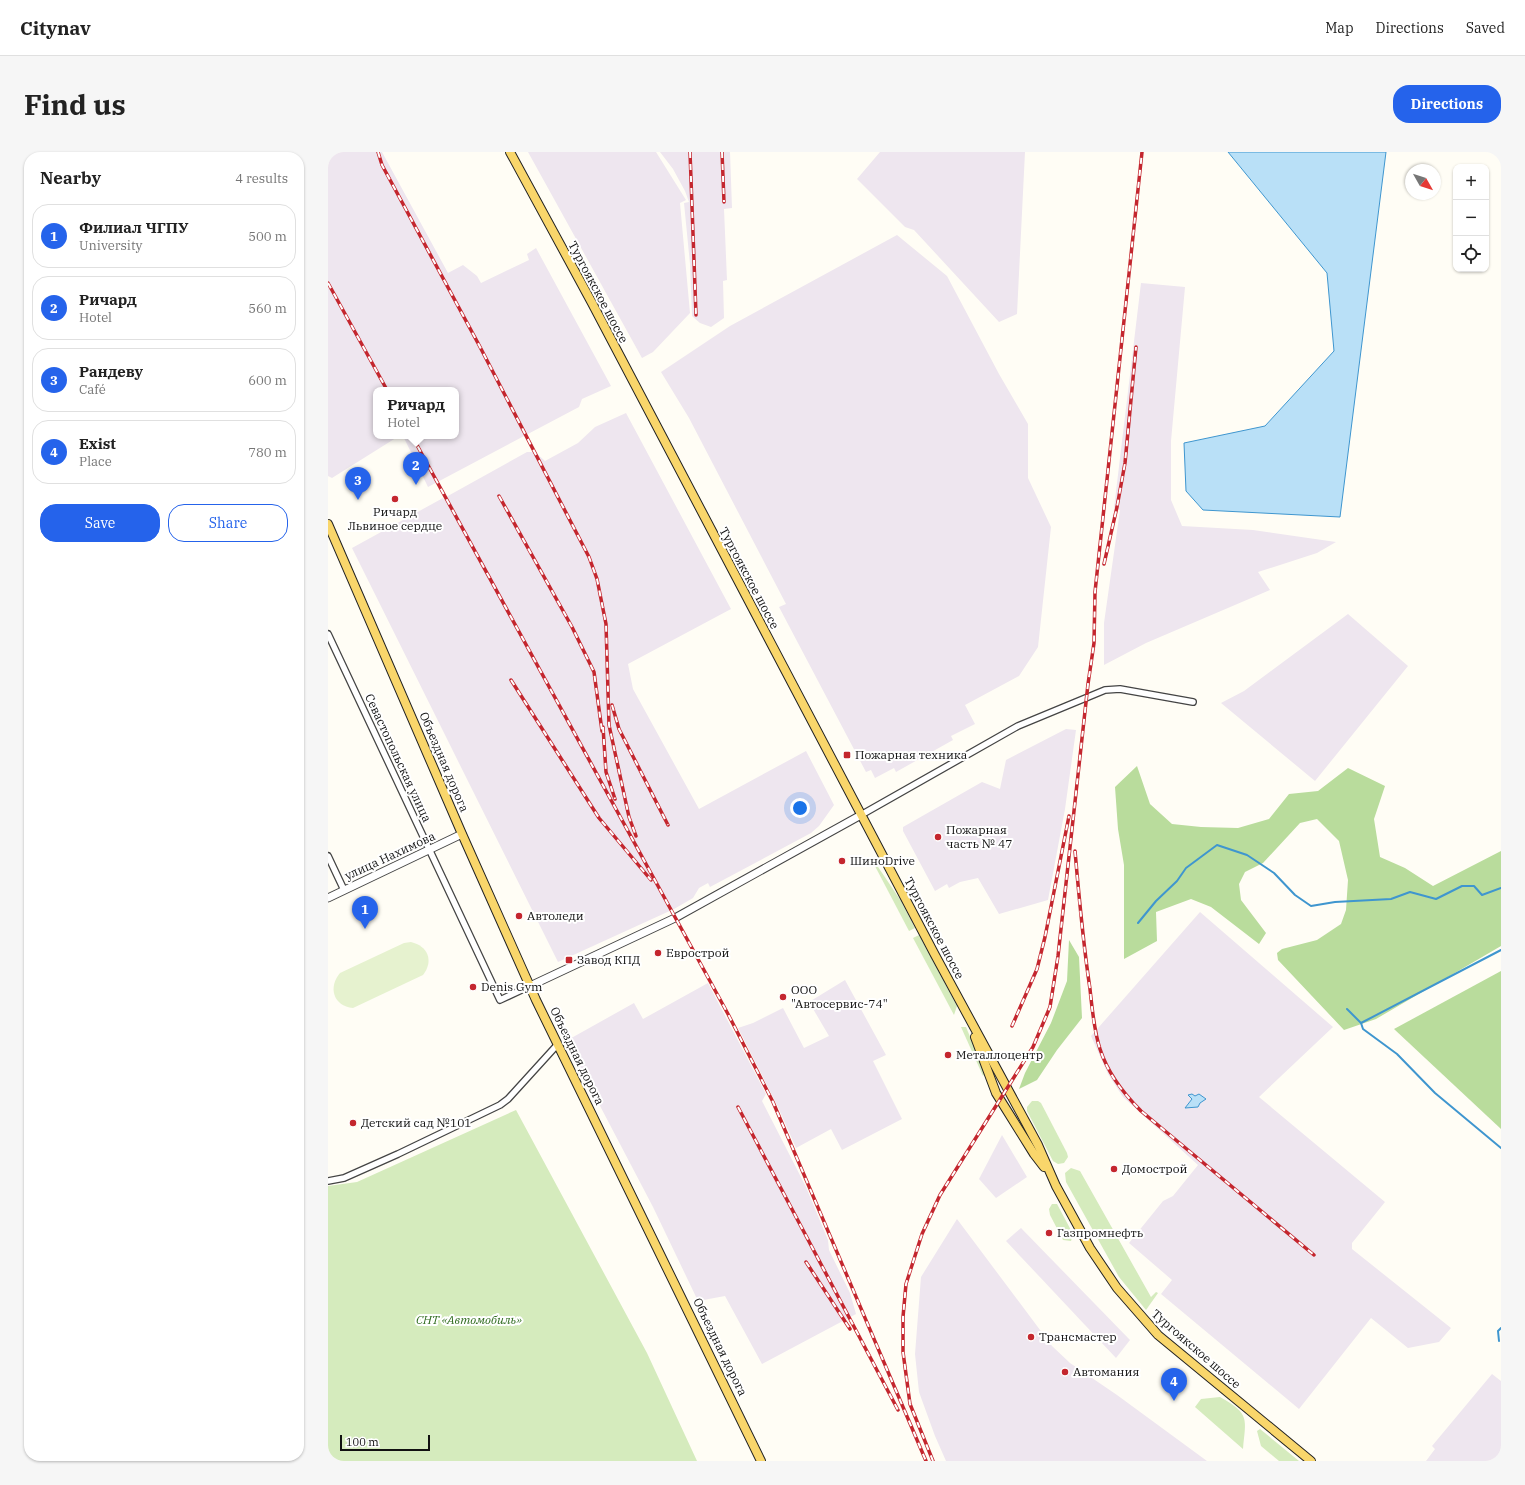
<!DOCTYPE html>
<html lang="en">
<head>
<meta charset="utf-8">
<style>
  body { margin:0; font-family:"IBM Plex Serif",serif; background:#f6f6f6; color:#222 }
  .controls { position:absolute; right:12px; top:12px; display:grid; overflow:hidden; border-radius:8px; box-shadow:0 1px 3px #0004 }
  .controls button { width:36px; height:36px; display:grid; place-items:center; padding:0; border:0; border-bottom:1px solid #e0e0e0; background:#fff; color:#222; font:20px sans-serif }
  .compass { position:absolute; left:1077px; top:12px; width:36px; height:36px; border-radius:50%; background:#fff; box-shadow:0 1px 3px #0004; rotate:129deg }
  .scale { position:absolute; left:12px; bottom:10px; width:90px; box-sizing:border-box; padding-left:4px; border:2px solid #111; border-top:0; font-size:11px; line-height:14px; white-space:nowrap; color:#111; -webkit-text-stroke:3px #fff; paint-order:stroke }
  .you { position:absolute; left:472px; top:656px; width:14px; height:14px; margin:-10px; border:3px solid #fff; border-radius:50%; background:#1a73e8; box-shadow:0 0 0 6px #1a73e833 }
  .badge { display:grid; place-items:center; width:26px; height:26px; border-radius:50%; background:#2563eb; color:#fff; font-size:13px; font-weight:700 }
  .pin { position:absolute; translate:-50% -33px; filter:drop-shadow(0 1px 2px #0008) }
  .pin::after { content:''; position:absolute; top:21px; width:14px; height:12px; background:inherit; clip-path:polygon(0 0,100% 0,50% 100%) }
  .popup { position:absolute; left:45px; top:235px; width:86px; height:52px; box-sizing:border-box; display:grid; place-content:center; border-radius:8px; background:#fff; filter:drop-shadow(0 1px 3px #0005); font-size:13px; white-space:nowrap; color:#767676 }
  .popup b { font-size:15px; color:#222 }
  .popup::after { content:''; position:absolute; left:50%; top:100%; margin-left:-8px; border:8px solid transparent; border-top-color:#fff }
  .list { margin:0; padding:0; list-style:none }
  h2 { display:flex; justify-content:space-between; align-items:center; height:52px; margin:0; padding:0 16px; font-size:17px }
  h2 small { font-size:13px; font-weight:400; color:#767676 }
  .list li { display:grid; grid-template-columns:26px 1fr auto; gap:12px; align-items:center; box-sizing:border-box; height:64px; margin:0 8px 8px; padding:0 8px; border:1px solid #e0e0e0; border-radius:16px }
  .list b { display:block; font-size:15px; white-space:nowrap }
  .list p { margin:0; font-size:13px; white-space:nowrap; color:#767676 }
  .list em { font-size:13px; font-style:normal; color:#767676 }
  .actions { display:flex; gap:8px; padding:12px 16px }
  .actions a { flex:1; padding:9px 0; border:1px solid #2563eb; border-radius:16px; text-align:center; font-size:14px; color:#2563eb }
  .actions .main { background:#2563eb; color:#fff }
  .icon { flex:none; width:22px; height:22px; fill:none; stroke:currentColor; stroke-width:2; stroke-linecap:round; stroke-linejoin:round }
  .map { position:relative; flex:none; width:1173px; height:1309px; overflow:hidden; border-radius:16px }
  header { display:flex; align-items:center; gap:24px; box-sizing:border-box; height:56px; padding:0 20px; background:#fff; border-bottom:1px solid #e0e0e0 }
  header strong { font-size:19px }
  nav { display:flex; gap:22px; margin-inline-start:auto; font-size:14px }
  .intro { display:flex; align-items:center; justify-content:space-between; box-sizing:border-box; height:96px; padding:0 24px }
  h1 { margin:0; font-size:28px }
  .button { padding:10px 18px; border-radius:16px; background:#2563eb; color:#fff; font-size:14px; font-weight:700 }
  main { display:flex; gap:24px; padding:0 24px }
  aside { flex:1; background:#fff; border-radius:16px; box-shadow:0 1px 3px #0004 }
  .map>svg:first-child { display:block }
  .industrial { fill:#eee6ef }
  .green { fill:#d5ebbd }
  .forest { fill:#b9dc9c }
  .pitch { fill:#e6f2cf }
  .water { fill:#b9e0f7; stroke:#3f96cf }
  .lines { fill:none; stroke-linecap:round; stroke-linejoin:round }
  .stream { stroke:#3f96cf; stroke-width:2 }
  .minor-casing { stroke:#444; stroke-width:8 }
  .tertiary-casing { stroke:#444; stroke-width:9 }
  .primary-casing { stroke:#222; stroke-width:10 }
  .minor { stroke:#fff; stroke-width:5.5 }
  .tertiary { stroke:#fff; stroke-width:7 }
  .primary { stroke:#f9d66b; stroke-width:8 }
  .rail-casing { stroke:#c4262e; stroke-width:3.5 }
  .rail { stroke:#fff; stroke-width:2; stroke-dasharray:6; stroke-linecap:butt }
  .poi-dot { fill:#c4262e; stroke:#fff; stroke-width:1.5 }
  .labels { text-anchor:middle; stroke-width:4; stroke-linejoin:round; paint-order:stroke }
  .street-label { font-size:12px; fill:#111; stroke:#fff }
  .poi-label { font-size:12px; fill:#111; stroke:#fff; text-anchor:start }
  .park-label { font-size:12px; font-style:italic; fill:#2f6b1f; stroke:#fff }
</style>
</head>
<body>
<header>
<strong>Citynav</strong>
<nav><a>Map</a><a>Directions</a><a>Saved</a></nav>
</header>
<div class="intro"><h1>Find us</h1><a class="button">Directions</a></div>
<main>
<aside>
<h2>Nearby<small>4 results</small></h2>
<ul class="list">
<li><span class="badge">1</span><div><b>Филиал ЧГПУ</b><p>University</p></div><em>500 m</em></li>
<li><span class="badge">2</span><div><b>Ричард</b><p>Hotel</p></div><em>560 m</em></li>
<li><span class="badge">3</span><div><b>Рандеву</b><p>Café</p></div><em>600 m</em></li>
<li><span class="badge">4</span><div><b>Exist</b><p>Place</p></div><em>780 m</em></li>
</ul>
<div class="actions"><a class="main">Save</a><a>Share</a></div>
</aside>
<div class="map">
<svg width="1173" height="1309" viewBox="0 0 1173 1309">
  <rect width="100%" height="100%" fill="#fffdf5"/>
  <g class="industrial">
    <polygon points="0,0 54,0 120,121 135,113 149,124 153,131 201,108 199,102 208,96 283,234 254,247 251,255 100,335 75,284 128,284 128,238 48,238 48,284 71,284 4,326 0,324"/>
    <polygon points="200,0 328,0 358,48 352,51 362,161 325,200 314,206"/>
    <polygon points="332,0 402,0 404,56 396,57 399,128 395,129 396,166 383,175 372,171 364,164 362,112 356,51 361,50 357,39 345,17"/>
    <polygon points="552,0 697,0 689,162 671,170 586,78 577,75 529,27"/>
    <polygon points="569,83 619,124 671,222 700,272 700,326 723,375 710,495 691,524 637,553 647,572 623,584 625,588 568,620 566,616 547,626 543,618 538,620 451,455 458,452 361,266 333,220 402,174"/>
    <polygon points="813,131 857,135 843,289 843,348 854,374 925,378 1008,390 989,401 930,420 942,438 818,491 776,513 776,471 792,358 786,356"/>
    <polygon points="298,261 403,457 300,512 305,537 371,657 478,599 506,653 491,674 483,681 382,735 380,731 371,736 365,746 346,757 230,810 24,396 115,346 116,348 118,345 199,300 207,300 217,309 250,291 267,275"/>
    <polygon points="1020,462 1080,514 987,629 893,551 916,539"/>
    <polygon points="738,577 748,578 737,657 720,748 671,762 650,726 632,730 621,736 619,732 607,739 575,679 575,675 654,630 672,637 678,608"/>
    <polygon points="872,760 1005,875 931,945 1057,1050 1024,1091 1024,1097 1123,1176 1111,1190 1080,1196 1043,1166 971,1257 833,1142 844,1128 801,1091 835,1049 845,1044 870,1013 795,945 780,922 763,884"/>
    <polygon points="517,828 558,903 545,909 574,967 514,998 503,977 468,996 449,953 410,876 425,871 455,856 476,896 501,884 481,850"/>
    <polygon points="380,831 438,942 434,949 478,1035 500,1088 501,1098 522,1141 528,1162 434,1212 397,1144 370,1149 325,1055 238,889 306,851 315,867"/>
    <polygon points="674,983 699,1025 668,1046 651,1027"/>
    <polygon points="629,1067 724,1194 742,1211 789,1243 879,1309 618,1309 607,1284 591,1240 587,1202 593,1125"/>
    <polygon points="693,1076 802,1188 788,1206 678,1089"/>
    <polygon points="1164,1222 1173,1229 1173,1309 1098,1309 1107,1297 1104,1294"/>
  </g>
  <g class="green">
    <polygon points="544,706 573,749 587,776 581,779 548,716"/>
    <polygon points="591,783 629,854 626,863 585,786"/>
    <polygon points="633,875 638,875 657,921 655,924"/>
    <polygon points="704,949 710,949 713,951 739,1001 740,1005 736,1011 730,1012 725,1009 699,959 699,955"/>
    <polygon points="188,958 319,1201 369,1309 0,1309 0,1034 29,1030"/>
    <polygon points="743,1016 752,1019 823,1145 828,1140 830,1141 818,1158 791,1125 738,1030 737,1021"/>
    <polygon points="724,1052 729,1052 745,1082 743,1089 735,1088 722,1063 721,1057"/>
    <path d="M 892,1245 C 922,1262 918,1266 915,1297 L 867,1255 L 873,1247 Z"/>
    <polygon points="932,1277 971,1309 951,1309 933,1294 929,1279"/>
  </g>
  <g class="forest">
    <polygon points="809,614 822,652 844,672 873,675 910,676 941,667 961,642 990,639 1020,616 1057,634 1046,667 1052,705 1077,716 1105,734 1173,699 1173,794 1048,867 1016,878 950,808 949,801 954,797 989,788 1013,772 1018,758 1020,728 1011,689 989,667 972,671 935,711 917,720 911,732 913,748 938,781 931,792 883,755 863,747 828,760 829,789 796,807 796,713 790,677 787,635"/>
    <polygon points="741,788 751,805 754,866 729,898 709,928 691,937 697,921 723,871 739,829"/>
    <polygon points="1173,819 1173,977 1066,877"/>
  </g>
  <path class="pitch" d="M 83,790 C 100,794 106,809 95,823 L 25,856 C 5,854 0,835 12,821 L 76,791 Z"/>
  <g class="water">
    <polygon points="900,0 1058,0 1012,365 875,358 858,339 856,291 937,274 1006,199 999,121"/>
    <polygon points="864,942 867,944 871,942 878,947 872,951 870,955 857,956 864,947 860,943"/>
  </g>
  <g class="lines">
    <g class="stream">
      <polyline points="810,771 828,749 849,729 858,716 889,693 919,703 946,721 967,743 983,754 1007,750 1063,747 1082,740 1108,747 1134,734 1146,734 1154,743 1173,736"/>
      <polyline points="1019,857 1033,871 1173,798"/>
      <polyline points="1033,871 1035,877 1069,902 1107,941 1173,996"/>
      <polyline points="1171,1189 1170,1179 1173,1176"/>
    </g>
    <defs>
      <g id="minor">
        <polyline points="0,482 172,848 202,834"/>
        <polyline points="533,663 690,574 777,538 792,537 865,550"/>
        <polyline points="0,704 16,738"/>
        <polyline points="0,1029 16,1026 70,1002 172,953 180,947 230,892"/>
      </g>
      <g id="tertiary">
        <polyline points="0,746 134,682"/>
        <polyline points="202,834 347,766 533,663"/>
      </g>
      <g id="primary">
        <polyline points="182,0 264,151 607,803 710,993 728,1034 762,1096 789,1136 830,1183 983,1309"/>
        <polyline points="0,372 134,682 208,848 433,1309"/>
        <polyline points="647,885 668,941 706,1002 716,1015"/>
      </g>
    </defs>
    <use href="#minor" class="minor-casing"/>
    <use href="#tertiary" class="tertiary-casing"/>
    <use href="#primary" class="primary-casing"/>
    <use href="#minor" class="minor"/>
    <use href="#tertiary" class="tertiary"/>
    <use href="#primary" class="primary"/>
    <defs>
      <g id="rail">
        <polyline points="50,0 54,13 151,193 261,405 269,427 278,472 281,573 301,665 308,684"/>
        <polyline points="362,0 368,163"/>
        <polyline points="394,0 396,50"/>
        <polyline points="0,131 59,238"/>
        <polyline points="84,284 400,862 445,950 598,1309"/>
        <polyline points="171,344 244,475 266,520 274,579"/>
        <polyline points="776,412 789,355 797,311 808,195"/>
        <polyline points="183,528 271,666 323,728"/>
        <polyline points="284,553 291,577 340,673"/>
        <polyline points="275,575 278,620 287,647"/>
        <path d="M 747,699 C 751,745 755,791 762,837 C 764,856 766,879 772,897 C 780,922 795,941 813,959 L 986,1103"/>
        <polyline points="684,874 709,817 717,785 741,664"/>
        <polyline points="410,955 570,1258"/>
        <polyline points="478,1110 522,1177"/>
        <polyline points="605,1309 582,1252 575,1200 575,1165 578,1132 594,1082 612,1043 705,895 722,855 730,804 760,532 766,491 767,440 814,0"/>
      </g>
    </defs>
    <use href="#rail" class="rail-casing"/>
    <use href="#rail" class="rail"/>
  </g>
  <g class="poi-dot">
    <circle cx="67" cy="347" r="4"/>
    <rect x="515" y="599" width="8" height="8" rx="2"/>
    <circle cx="610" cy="685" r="4"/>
    <circle cx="514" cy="709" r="4"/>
    <circle cx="191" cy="764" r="4"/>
    <circle cx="330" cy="801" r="4"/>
    <rect x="237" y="804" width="8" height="8" rx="2"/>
    <circle cx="145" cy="835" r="4"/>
    <circle cx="455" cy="845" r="4"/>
    <circle cx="620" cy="903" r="4"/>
    <circle cx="25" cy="971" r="4"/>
    <circle cx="786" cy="1017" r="4"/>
    <circle cx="721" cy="1081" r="4"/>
    <circle cx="703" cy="1185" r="4"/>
    <circle cx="737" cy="1220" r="4"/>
  </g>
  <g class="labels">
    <g class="street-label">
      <text transform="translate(270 140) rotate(62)" y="4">Тургоякское шоссе</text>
      <text transform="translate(421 426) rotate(62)" y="4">Тургоякское шоссе</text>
      <text transform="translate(70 606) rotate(65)" y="4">Севастопольская улица</text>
      <text transform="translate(116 610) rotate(67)" y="4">Объездная дорога</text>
      <text transform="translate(62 704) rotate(-25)" y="4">улица Нахимова</text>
      <text transform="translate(606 776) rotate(62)" y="4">Тургоякское шоссе</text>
      <text transform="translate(249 904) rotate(64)" y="4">Объездная дорога</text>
      <text transform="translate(392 1195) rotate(64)" y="4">Объездная дорога</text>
      <text transform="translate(868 1197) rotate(41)" y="4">Тургоякское шоссе</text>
    </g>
    <g class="poi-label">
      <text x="67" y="364" text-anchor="middle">Ричард<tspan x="67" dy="14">Львиное сердце</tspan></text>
      <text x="527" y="607">Пожарная техника</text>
      <text x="618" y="682">Пожарная<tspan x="618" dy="14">часть № 47</tspan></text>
      <text x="522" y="713">ШиноDrive</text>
      <text x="199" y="768">Автоледи</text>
      <text x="338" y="805">Еврострой</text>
      <text x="249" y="812">Завод КПД</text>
      <text x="153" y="839">Denis Gym</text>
      <text x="463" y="842">ООО<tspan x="463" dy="14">"Автосервис-74"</tspan></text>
      <text x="628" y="907">Металлоцентр</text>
      <text x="33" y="975">Детский сад №101</text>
      <text x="794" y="1021">Домострой</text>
      <text x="729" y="1085">Газпромнефть</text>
      <text x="711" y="1189">Трансмастер</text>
      <text x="745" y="1224">Автомания</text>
    </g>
    <g class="park-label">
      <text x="141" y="1172">СНТ «Автомобиль»</text>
    </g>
  </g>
</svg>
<div class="controls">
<button>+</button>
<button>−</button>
<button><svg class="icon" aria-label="locate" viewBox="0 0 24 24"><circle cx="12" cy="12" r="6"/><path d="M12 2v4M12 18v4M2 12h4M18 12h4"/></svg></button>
</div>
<svg class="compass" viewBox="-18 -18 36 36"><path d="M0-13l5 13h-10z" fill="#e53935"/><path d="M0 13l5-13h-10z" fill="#767676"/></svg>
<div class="scale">100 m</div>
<div class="you"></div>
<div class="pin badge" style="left:37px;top:777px">1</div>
<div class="pin badge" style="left:88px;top:333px">2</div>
<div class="popup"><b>Ричард</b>Hotel</div>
<div class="pin badge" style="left:30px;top:348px">3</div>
<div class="pin badge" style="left:846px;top:1249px">4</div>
</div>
</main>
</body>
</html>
